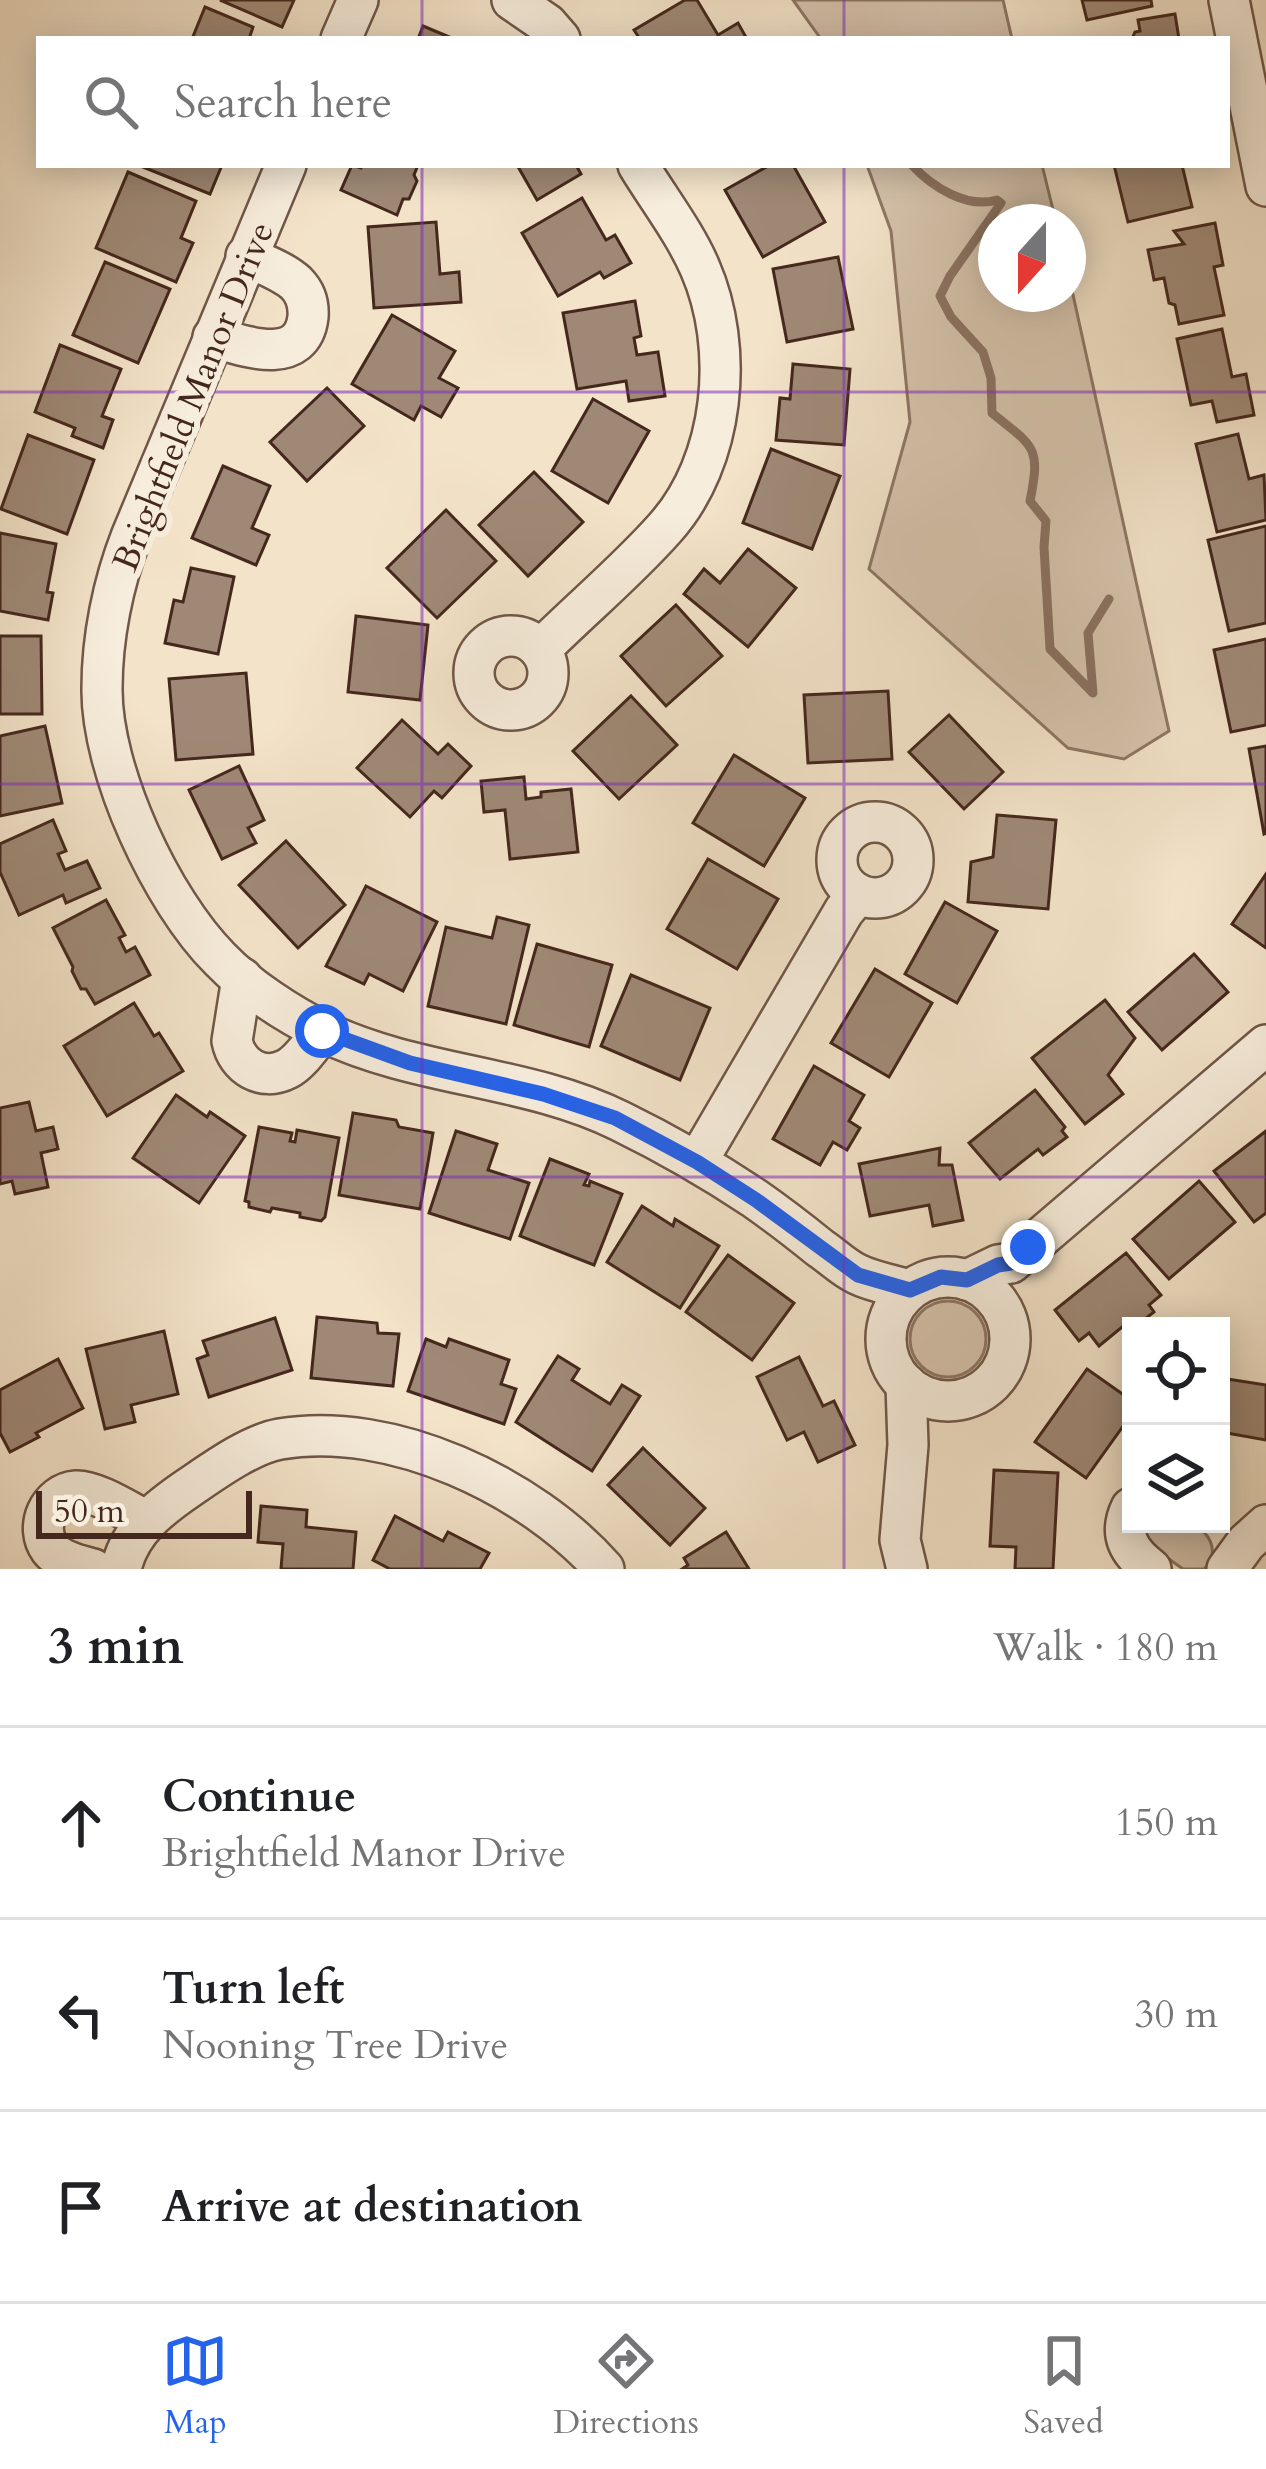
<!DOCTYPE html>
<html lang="en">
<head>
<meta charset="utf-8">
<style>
  body { margin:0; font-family:Cardo,serif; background:#f6f6f6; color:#202124 }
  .controls { position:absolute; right:36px; bottom:36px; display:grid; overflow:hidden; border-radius:0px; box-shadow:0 6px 30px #0003 }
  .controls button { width:108px; height:108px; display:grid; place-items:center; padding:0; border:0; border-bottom:3px solid #e0e0e0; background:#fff; color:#202124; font:60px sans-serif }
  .compass { position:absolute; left:978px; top:204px; width:108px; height:108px; border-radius:50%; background:#fff; box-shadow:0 6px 30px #0003; rotate:201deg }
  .scale { position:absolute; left:36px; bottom:30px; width:216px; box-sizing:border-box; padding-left:12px; border:6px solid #45281d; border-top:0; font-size:33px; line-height:42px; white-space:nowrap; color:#45281d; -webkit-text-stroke:9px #f7eddc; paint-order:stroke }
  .stop { position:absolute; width:36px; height:36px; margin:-27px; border:9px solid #2563eb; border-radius:50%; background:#fff }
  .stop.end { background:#2563eb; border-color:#fff; box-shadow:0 3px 12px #0008 }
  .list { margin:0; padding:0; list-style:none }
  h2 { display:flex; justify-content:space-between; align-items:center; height:156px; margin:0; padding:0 48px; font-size:51px }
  h2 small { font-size:39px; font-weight:400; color:#757577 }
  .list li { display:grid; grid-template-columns:78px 1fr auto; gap:36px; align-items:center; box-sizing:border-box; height:192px; padding:0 48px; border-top:3px solid #e0e0e0 }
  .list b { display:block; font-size:45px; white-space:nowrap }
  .list p { margin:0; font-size:39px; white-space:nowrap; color:#757577 }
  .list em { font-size:39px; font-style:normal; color:#757577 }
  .icon { flex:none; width:66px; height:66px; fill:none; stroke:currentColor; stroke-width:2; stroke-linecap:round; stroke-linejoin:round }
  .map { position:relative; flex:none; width:1266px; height:1569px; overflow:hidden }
  .search { position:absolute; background:#fff; box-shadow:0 6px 30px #0003; left:36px; right:36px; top:36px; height:132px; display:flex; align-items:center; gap:30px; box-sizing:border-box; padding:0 42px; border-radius:0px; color:#757577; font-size:45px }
  .sheet { height:732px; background:#fff }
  nav { display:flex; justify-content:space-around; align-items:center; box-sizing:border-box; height:168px; border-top:3px solid #e0e0e0; background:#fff; font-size:33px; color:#757577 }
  nav a { display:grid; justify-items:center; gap:6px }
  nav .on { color:#2563eb }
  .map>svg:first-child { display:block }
  .green { fill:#d5c3ac; stroke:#8d7664; stroke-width:3 }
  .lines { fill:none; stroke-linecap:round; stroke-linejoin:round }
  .stream { stroke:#8a7261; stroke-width:9 }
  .building { fill:#9f8976; stroke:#45281d; stroke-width:3 }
  .minor-casing { stroke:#705748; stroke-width:44 }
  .minor { stroke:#f7eddc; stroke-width:39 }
  .route { stroke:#2563eb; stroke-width:15 }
  .grid { fill:none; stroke:#7b2cbf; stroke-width:3; stroke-opacity:0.55 }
  .labels { text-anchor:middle; stroke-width:12; stroke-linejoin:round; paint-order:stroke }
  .street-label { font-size:36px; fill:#45281d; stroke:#f7eddc }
</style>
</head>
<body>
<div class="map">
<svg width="1266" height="1569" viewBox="0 0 1266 1569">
  <rect width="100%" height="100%" fill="#f3e3c9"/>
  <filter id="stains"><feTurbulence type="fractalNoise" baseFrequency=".00167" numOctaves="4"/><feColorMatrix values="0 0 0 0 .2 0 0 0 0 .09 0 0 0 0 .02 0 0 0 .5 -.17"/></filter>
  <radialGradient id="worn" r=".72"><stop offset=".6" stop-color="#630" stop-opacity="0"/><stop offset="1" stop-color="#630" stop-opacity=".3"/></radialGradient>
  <g class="green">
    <polygon points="793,0 1003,0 1012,39 821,39"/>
    <polygon points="867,165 1042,165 1056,222 996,222 996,294 1068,294 1068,272 1169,731 1124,759 1068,748 869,569 910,422 891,231"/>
    <circle cx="948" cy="1339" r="38"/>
    <path d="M 1145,1524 C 1158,1524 1175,1521 1187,1524 C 1210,1529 1221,1552 1204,1569 L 1183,1569 L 1148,1544 L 1144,1537 Z"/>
  </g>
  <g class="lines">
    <path class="stream" d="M 912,165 C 932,187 967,209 997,200 L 1001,203 L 950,276 L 940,296 L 951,317 L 983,352 L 991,378 L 992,413 C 1034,447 1041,446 1030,501 L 1046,521 L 1044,547 L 1050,649 L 1093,693 L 1088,633 L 1109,599"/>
  </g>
  <g class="building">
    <polygon points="220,0 294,0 282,27"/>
    <polygon points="685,0 697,0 718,35 738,23 747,39 640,39 634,30"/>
    <polygon points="1082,0 1151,0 1152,6 1087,20"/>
    <polygon points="205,7 253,27 249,39 192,39"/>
    <polygon points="1175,14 1179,39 1132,39 1135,32 1140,31 1138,20"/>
    <polygon points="423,26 454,39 418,39"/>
    <polygon points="138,165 222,165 210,194"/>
    <polygon points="352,165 361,168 363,165 418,165 414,175 417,181 409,199 403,199 397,215 341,190"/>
    <polygon points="517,165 576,165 581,174 537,200"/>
    <polygon points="770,165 793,165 825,222 763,257 725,190"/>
    <polygon points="1114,165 1182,165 1192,207 1128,222"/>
    <polygon points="128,172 196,201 181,238 193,243 176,282 96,248"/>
    <polygon points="582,198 606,240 615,235 631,263 604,278 600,272 558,296 522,233"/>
    <polygon points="436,222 440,274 459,272 461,302 374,308 368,227"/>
    <polygon points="1215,223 1223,265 1214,267 1224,315 1179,324 1175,305 1169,303 1164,278 1154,280 1148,250 1184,244 1174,231"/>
    <polygon points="838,257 853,329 787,342 773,269"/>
    <polygon points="105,262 170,289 138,363 73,335"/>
    <polygon points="635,301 641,336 634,338 637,355 658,352 665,396 629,401 626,381 577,389 563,313"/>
    <polygon points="392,315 455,351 439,378 458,388 441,417 421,406 414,420 352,384"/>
    <polygon points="1222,329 1232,377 1246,374 1254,415 1217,422 1212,401 1191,405 1177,339"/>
    <polygon points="60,345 121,369 102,416 113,420 103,448 72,436 75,428 35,412"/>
    <polygon points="793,364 850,369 844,445 776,440 780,398 790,399"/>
    <polygon points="327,388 364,426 307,481 270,442"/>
    <polygon points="593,399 649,431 608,503 552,471"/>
    <polygon points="1238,434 1249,479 1264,475 1266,520 1217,532 1196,444"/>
    <polygon points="28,435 94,460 67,534 1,509"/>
    <polygon points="771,449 840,476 812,549 743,523"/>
    <polygon points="223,466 270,486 252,528 269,535 256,565 192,538"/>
    <polygon points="534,472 583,522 528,576 479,525"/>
    <polygon points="446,510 496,561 437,618 387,568"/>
    <polygon points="1266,526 1266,623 1229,631 1208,540"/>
    <polygon points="0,533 56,544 47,592 53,593 48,620 0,611"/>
    <polygon points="748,549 796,588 748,647 684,594 704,569 720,583"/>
    <polygon points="191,568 234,577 218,654 165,643 174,600 183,602"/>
    <polygon points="676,605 722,656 666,706 621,656"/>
    <polygon points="356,616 428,625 420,700 348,692"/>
    <polygon points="0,636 41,636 42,714 0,714"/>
    <polygon points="1266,639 1266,725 1231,732 1214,650"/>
    <polygon points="246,673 253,754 176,760 169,679"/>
    <polygon points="888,691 892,759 808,763 804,695"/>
    <polygon points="631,696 677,745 619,799 573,751"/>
    <polygon points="949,715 1003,772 964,809 909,752"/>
    <polygon points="402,720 438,754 448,744 471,766 442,798 434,791 410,817 357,768"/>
    <polygon points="45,726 62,803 0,816 0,736"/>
    <polygon points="1266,746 1266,833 1264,834 1249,749"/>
    <polygon points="734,755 805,798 764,866 693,823"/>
    <polygon points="239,766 264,820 248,828 256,843 222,859 189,790"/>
    <polygon points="524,777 526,799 541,797 541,792 571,789 578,852 510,859 505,810 484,812 481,781"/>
    <polygon points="997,815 1056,820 1048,909 968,902 971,862 993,857"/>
    <polygon points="53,820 66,851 58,854 65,870 87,861 100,888 66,903 63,895 19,915 0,872 0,844"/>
    <polygon points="286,841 345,905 298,948 239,885"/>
    <polygon points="708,859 778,899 737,969 667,929"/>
    <polygon points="1266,874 1266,948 1232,924"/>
    <polygon points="366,886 437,922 403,991 369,974 364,984 326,966"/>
    <polygon points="106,900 125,935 119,938 126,952 135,947 150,975 95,1004 86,989 81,989 72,971 73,967 53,928"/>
    <polygon points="945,902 997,931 957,1003 905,974"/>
    <polygon points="497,917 529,925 506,1024 428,1006 446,927 492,938"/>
    <polygon points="537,944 612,965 589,1047 514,1025"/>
    <polygon points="1194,954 1228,992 1162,1050 1128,1012"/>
    <polygon points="875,969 932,1003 889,1077 831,1043"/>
    <polygon points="631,975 710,1008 680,1080 601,1046"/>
    <polygon points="1105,1000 1135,1038 1108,1075 1123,1094 1085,1124 1032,1058"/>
    <polygon points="134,1003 154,1036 159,1033 183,1071 107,1116 64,1046"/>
    <polygon points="814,1066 864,1095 849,1121 860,1128 847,1150 833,1142 820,1165 773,1139"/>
    <polygon points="1035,1090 1065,1127 1062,1131 1067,1137 1043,1155 1038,1149 1000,1179 969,1143"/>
    <polygon points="176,1095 207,1117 210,1112 245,1136 199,1203 133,1158"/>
    <polygon points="29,1102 36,1131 53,1127 58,1149 41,1153 48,1187 15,1194 12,1181 0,1184 0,1108"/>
    <polygon points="353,1113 396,1120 399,1127 433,1133 420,1209 339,1195"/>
    <polygon points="259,1127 292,1133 290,1141 295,1142 297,1130 339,1138 325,1217 321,1221 300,1217 300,1213 272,1208 270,1212 249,1207 249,1202 245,1201"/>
    <polygon points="456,1131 497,1144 488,1170 529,1183 510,1239 429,1213"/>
    <polygon points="1266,1131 1266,1213 1254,1222 1214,1171"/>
    <polygon points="940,1148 939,1165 952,1165 963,1220 933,1226 929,1205 870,1216 859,1164"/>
    <polygon points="550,1159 589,1174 584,1185 589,1186 590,1181 622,1194 594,1265 520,1236"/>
    <polygon points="1199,1181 1235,1222 1169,1279 1133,1239"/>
    <polygon points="642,1206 673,1226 675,1219 719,1246 680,1308 607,1262"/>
    <polygon points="1126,1253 1161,1295 1149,1305 1154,1312 1136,1326 1131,1326 1129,1331 1122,1327 1099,1346 1089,1333 1079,1341 1055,1310"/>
    <polygon points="728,1255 794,1303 752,1360 686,1312"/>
    <polygon points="317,1317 377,1323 378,1333 399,1334 393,1386 311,1378"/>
    <polygon points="275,1318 292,1370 209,1397 197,1359 208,1355 203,1341"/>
    <polygon points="164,1331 178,1394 131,1405 135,1422 105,1429 86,1349"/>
    <polygon points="426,1339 446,1347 449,1339 509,1360 501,1384 516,1389 504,1424 408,1391"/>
    <polygon points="558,1356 579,1369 572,1380 610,1404 622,1385 640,1396 592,1471 516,1422"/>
    <polygon points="799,1357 823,1406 834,1401 855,1445 818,1462 804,1432 787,1440 757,1377"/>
    <polygon points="58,1359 83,1408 36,1433 39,1437 10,1452 0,1433 0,1390"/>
    <polygon points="1087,1369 1131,1400 1131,1415 1086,1478 1035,1442"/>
    <polygon points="1221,1378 1266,1385 1266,1440 1221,1432"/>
    <polygon points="643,1448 705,1508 670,1545 608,1485"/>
    <polygon points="994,1470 1058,1473 1053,1569 1015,1569 1016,1547 990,1546"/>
    <polygon points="261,1506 307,1510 306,1527 356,1532 353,1569 281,1569 283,1544 258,1542"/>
    <polygon points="395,1516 443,1541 448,1532 489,1553 480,1569 390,1569 373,1560"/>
    <polygon points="726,1532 749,1569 682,1569 688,1565 684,1558"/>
  </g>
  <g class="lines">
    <defs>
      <g id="minor">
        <polyline points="512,0 547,24 560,39"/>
        <polyline points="1229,0 1266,186"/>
        <polyline points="341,39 358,0"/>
        <path d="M 286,165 L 131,537 C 113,583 102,638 102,688 C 101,771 162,901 220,959 C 248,988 288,1014 324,1032 C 418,1077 527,1075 620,1121 C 667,1144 712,1170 754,1198 C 777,1214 799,1231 820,1248 C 832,1256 844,1268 857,1274 C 873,1282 893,1285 909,1290"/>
        <path d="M 213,337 C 243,346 302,368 308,317 C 309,304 306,293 296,283 C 283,271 262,264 246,256"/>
        <circle cx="511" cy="673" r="37"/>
        <path d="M 540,650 C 581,609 627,571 665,528 C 725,461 735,348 700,268 C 685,233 658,198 638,165"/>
        <circle cx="875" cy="860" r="38"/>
        <path d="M 242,978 L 232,1041 C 237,1066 262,1082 287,1069 C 301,1062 312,1043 323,1031"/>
        <polyline points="697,1162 844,911 858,894"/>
        <circle cx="948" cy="1339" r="62"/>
        <polyline points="967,1280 998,1265 1011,1263 1266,1045"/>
        <polyline points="906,1384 908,1445 900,1540 907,1569"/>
        <path d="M 1131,1508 C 1118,1535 1129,1552 1151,1569"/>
        <path d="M 93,1569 C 79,1565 60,1562 50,1549 C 34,1527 49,1493 76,1491 C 95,1490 129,1512 147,1521"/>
        <path d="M 121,1569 C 129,1531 159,1508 190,1487 C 215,1470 251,1444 280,1439 C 391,1420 531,1486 604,1569"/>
        <polyline points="1227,1569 1246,1543 1266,1525"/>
      </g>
    </defs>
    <use href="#minor" class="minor-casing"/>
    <use href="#minor" class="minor"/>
  </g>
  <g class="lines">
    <polyline class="route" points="322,1031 410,1063 543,1094 615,1118 697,1162 756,1200 858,1275 910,1290 941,1277 967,1280 998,1265 1011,1263 1028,1247"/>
  </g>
  <path class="grid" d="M 422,0 L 422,39M 844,0 L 844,39M 422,165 L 422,1569M 844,165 L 844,1569M 0,392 L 1266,392M 0,784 L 1266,784M 0,1177 L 1266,1177"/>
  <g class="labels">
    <g class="street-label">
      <text transform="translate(192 396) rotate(-68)" y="13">Brightfield Manor Drive</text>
    </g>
  </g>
  <rect width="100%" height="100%" filter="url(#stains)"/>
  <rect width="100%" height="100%" fill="url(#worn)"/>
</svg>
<div class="controls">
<button><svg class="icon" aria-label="locate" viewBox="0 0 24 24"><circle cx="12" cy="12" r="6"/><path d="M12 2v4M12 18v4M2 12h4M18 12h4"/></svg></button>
<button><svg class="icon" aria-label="layers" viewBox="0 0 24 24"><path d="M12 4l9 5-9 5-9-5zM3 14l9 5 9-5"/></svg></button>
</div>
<svg class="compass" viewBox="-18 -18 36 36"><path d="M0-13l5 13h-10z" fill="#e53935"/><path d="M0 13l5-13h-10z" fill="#757577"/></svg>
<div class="scale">50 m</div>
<div class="stop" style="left:322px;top:1031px"></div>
<div class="stop end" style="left:1028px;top:1247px"></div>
<div class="search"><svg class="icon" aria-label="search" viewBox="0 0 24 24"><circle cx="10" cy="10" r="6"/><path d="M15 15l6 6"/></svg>Search here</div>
</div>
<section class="sheet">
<h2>3 min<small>Walk · 180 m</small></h2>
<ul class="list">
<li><svg class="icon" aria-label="ahead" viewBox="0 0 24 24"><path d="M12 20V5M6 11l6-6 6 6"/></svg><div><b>Continue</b><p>Brightfield Manor Drive</p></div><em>150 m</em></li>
<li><svg class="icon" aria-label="left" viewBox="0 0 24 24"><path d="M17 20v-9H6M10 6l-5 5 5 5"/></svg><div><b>Turn left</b><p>Nooning Tree Drive</p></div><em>30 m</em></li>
<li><svg class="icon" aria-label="arrive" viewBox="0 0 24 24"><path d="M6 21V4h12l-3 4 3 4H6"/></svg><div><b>Arrive at destination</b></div></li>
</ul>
</section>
<nav>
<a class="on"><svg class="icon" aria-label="map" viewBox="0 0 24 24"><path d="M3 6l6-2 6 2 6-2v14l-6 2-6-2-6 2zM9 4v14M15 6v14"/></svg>Map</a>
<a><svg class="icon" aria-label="directions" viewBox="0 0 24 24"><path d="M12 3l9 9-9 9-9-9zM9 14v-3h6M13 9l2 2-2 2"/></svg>Directions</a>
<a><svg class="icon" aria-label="saved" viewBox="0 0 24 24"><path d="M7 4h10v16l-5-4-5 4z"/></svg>Saved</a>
</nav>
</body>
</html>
